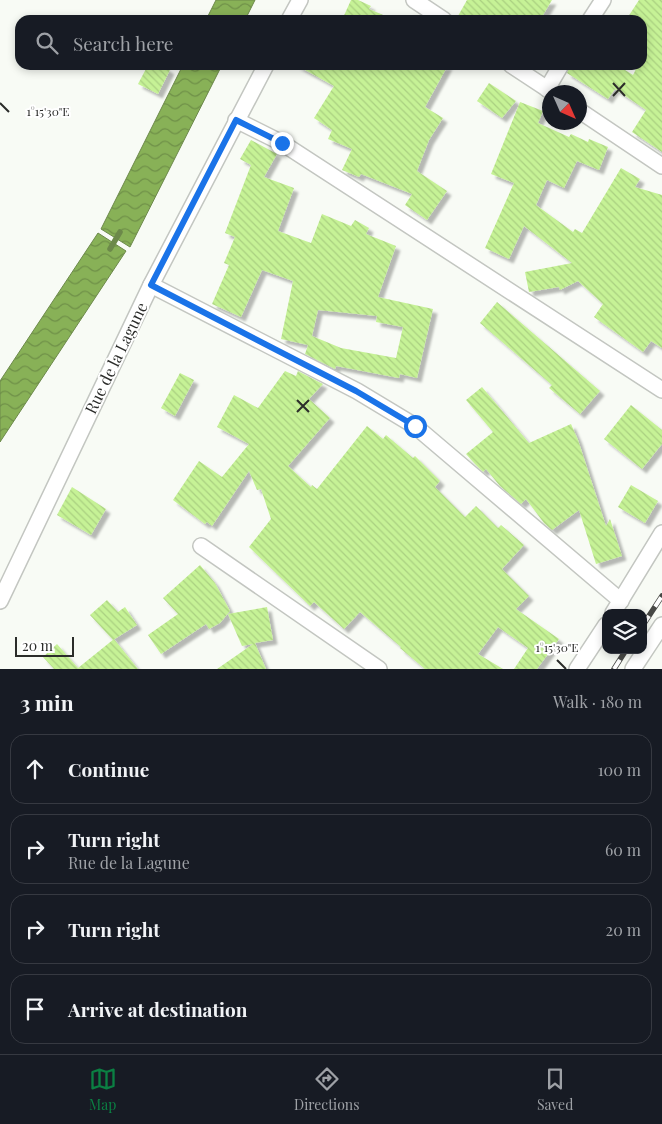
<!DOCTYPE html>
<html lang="en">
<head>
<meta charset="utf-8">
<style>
  body { margin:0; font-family:"Playfair Display",serif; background:#242831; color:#f1f3f6 }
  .controls { position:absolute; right:15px; bottom:15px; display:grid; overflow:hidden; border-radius:10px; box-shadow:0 2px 8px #0003 }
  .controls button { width:45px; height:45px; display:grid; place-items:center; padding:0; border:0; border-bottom:1px solid #363941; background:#171b24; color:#f1f3f6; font:25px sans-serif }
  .compass { position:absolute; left:542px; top:85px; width:45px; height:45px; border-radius:50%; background:#171b24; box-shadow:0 2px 8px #0003; rotate:135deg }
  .scale { position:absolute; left:15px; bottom:12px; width:59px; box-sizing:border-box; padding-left:5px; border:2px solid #2b2c2a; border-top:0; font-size:14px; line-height:18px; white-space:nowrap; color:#2b2c2a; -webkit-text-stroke:4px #fff; paint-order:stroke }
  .stop { position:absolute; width:15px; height:15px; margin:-11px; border:4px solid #1a73e8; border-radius:50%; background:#fff }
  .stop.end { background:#1a73e8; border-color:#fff; box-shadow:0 1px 5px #0008 }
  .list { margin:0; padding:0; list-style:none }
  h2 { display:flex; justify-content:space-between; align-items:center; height:65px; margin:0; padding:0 20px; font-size:21px }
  h2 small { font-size:16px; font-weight:400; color:#9ea1a6 }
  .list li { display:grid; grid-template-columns:32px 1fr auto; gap:15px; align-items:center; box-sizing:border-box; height:70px; margin:0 10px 10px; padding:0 10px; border:1px solid #363941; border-radius:15px }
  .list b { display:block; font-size:19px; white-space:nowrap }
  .list p { margin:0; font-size:16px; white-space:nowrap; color:#9ea1a6 }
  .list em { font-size:16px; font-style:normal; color:#9ea1a6 }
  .icon { flex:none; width:28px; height:28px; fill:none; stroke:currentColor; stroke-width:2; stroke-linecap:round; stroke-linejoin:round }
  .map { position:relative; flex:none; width:662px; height:669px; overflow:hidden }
  .search { position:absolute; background:#171b24; box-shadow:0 2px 8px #0003; left:15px; right:15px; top:15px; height:55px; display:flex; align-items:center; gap:12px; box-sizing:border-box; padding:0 18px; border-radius:15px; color:#9ea1a6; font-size:19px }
  .sheet { height:385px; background:#171b24 }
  nav { display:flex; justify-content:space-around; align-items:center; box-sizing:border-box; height:70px; border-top:1px solid #363941; background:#171b24; font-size:14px; color:#9ea1a6 }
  nav a { display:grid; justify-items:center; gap:2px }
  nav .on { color:#0b8043 }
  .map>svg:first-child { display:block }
  .water { fill:url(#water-waves); stroke:#6c894a }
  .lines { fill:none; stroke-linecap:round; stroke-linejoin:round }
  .stream { stroke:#6c894a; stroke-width:5.5 }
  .building { fill:url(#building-back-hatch); fill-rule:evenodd; filter:url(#shadow) }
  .street-casing { stroke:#c3c6c1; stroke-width:18 }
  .street { stroke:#fff; stroke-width:15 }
  .rail-casing { stroke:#484946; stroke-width:5.5 }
  .rail { stroke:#fff; stroke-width:4; stroke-dasharray:11; stroke-linecap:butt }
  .route { stroke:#1a73e8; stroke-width:6 }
  .ticks { fill:none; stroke:#2b2c2a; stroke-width:2 }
  .labels { text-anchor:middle; stroke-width:4; stroke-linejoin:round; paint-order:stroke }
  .street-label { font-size:16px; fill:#2b2c2a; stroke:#fff }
  .ticks-label { font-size:12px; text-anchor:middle; fill:#2b2c2a; stroke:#fff; stroke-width:4; stroke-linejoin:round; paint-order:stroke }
</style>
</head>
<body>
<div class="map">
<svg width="662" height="669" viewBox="0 0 662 669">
  <defs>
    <pattern id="water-waves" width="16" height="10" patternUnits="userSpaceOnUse" patternTransform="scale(1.25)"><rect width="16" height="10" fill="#88b157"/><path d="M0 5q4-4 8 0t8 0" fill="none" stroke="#6f9048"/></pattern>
    <pattern id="building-back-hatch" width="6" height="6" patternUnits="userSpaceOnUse" patternTransform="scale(1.25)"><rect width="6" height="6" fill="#c6f296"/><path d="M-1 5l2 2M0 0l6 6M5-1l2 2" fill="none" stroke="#aad081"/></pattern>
    <filter id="shadow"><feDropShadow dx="4.5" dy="4.5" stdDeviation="1" flood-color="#0004"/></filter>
  </defs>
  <rect width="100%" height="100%" fill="#f8fbf5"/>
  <g class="water">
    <polygon points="216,0 255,0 245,20 206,20"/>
    <polygon points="183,65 222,65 130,247 101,229"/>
    <polygon points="98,233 126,251 0,442 0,381"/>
  </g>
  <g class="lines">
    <polyline class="stream" points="110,249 120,232"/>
  </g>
  <g class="building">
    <polygon points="351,0 358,0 371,6 369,9 395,20 342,20"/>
    <polygon points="467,0 552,0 540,20 467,20 458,16"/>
    <polygon points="639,0 662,0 662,152 632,132 646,110 615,89 608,99 567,73 570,65 617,65 633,75 638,65 642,65 642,20 626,20"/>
    <polygon points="148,65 162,65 170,70 158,94 138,84"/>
    <polygon points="296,65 448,65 425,107 443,118 429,140 417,171 447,191 427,220 405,205 412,194 361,174 359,177 342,170 352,149 328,139 332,130 314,118 334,86"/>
    <polygon points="489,83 516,101 502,118 477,101"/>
    <polygon points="520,102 543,111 538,123 569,137 571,134 588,142 589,139 608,147 599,170 577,161 564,188 547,180 536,205 573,232 575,229 582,233 621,168 640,179 635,187 662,195 662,348 651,341 643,352 594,317 603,304 578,281 560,290 559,287 529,292 525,272 572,263 524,226 509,259 485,248 514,183 491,174"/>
    <path d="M 251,140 L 277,154 L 264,177 L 294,188 L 278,231 L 311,243 L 322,214 L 351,226 L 355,220 L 369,228 L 366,234 L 396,246 L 378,297 L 433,309 L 417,378 L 400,374 L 399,378 L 336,366 L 335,369 L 305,354 L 308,345 L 281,339 L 293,281 L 262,270 L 241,317 L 212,304 L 229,265 L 224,263 L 235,237 L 225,233 L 251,165 L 240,159 ZM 318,310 L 377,316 L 376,322 L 403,327 L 396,358 L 341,348 L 312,336 Z"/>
    <polygon points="497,302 600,391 580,414 549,388 552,385 480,323"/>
    <polygon points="285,371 296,376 298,371 323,384 309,399 330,418 288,466 311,487 312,485 317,489 367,426 383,439 386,435 413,458 415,456 440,481 435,487 465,517 476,506 498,528 501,525 524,545 502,569 529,596 516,609 559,639 537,669 514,669 528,648 498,627 478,654 503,669 425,669 400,648 401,647 360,612 344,629 314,602 310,606 249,547 271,519 261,489 257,490 249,471 212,526 207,522 205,524 173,500 199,461 222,477 249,444 217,427 234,395 258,408"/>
    <polygon points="180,373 194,380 175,416 161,408"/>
    <polygon points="482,387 529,443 571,424 578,440 606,526 610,519 622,556 596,564 579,510 552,530 544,523 526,499 521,504 500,486 486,469 483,472 475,464 466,454 493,432 466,400"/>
    <polygon points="631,405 662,430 662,444 642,469 604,439"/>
    <polygon points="631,485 658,501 645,523 618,507"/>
    <polygon points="72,487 106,509 91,535 57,515"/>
    <polygon points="200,565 215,583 230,611 220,623 209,629 206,624 161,654 148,635 178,614 163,598"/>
    <polygon points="107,600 118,612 125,607 137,625 113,640 90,615"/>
    <polygon points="267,607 273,640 255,643 266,669 217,669 253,644 242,646 228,614"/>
    <polygon points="114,639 138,669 54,669 43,657 57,644 78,668"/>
  </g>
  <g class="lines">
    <defs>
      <g id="street">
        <polyline points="414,0 444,20"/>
        <polyline points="289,20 300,0"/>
        <polyline points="590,20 603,0"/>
        <polyline points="511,65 552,92"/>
        <polyline points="547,89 561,65"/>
        <polyline points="580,111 662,166"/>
        <polyline points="236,120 282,143 662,390"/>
        <polyline points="151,285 357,391 415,426 621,601"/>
        <polyline points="201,546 379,669"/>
        <polyline points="0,601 151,285 266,65"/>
        <polyline points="613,613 662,533"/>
        <polyline points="577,669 606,625"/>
        <polyline points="633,669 662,625"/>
      </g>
    </defs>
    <use href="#street" class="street-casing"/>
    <use href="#street" class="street"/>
    <defs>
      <g id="rail">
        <polyline points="643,625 662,596"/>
        <polyline points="614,669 626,650"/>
      </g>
    </defs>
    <use href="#rail" class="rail-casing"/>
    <use href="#rail" class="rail"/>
  </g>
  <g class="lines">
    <polyline class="route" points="282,143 236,120 151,285 356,391 415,426"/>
  </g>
  <path class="ticks" d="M 613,83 L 625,96M 613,96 L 625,83M 0,103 L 9,112M 297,400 L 309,412M 297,412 L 309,400M 557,660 L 566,669"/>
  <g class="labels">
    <g class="street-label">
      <text transform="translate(116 358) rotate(-64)" y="6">Rue de la Lagune</text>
    </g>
  </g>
  <g class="ticks-label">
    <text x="48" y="116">1°15'30"E</text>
    <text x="557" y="652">1°15'30"E</text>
  </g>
</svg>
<div class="controls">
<button><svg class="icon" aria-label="layers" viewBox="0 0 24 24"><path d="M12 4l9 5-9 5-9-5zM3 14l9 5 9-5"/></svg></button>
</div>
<svg class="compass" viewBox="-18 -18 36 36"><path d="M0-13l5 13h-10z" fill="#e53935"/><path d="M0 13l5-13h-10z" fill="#9ea1a6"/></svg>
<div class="scale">20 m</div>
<div class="stop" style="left:415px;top:426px"></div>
<div class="stop end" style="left:282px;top:143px"></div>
<div class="search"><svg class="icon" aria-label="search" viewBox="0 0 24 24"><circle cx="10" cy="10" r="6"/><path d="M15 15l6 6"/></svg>Search here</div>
</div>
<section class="sheet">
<h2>3 min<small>Walk · 180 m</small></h2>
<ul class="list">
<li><svg class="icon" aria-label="ahead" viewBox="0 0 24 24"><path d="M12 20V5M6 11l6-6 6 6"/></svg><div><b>Continue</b></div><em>100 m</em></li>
<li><svg class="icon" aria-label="right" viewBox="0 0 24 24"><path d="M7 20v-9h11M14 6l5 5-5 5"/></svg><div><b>Turn right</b><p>Rue de la Lagune</p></div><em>60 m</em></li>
<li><svg class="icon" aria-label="right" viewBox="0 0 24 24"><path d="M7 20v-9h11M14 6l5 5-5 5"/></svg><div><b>Turn right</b></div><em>20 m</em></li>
<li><svg class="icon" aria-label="arrive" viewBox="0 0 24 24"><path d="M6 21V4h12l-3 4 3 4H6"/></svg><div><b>Arrive at destination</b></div></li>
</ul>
</section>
<nav>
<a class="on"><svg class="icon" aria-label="map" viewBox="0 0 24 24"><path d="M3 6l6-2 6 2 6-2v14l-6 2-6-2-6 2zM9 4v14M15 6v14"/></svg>Map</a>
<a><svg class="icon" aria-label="directions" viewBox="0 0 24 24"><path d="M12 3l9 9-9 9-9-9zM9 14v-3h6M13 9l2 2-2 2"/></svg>Directions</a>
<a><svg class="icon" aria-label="saved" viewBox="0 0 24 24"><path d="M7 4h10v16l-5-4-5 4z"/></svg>Saved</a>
</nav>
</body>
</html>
